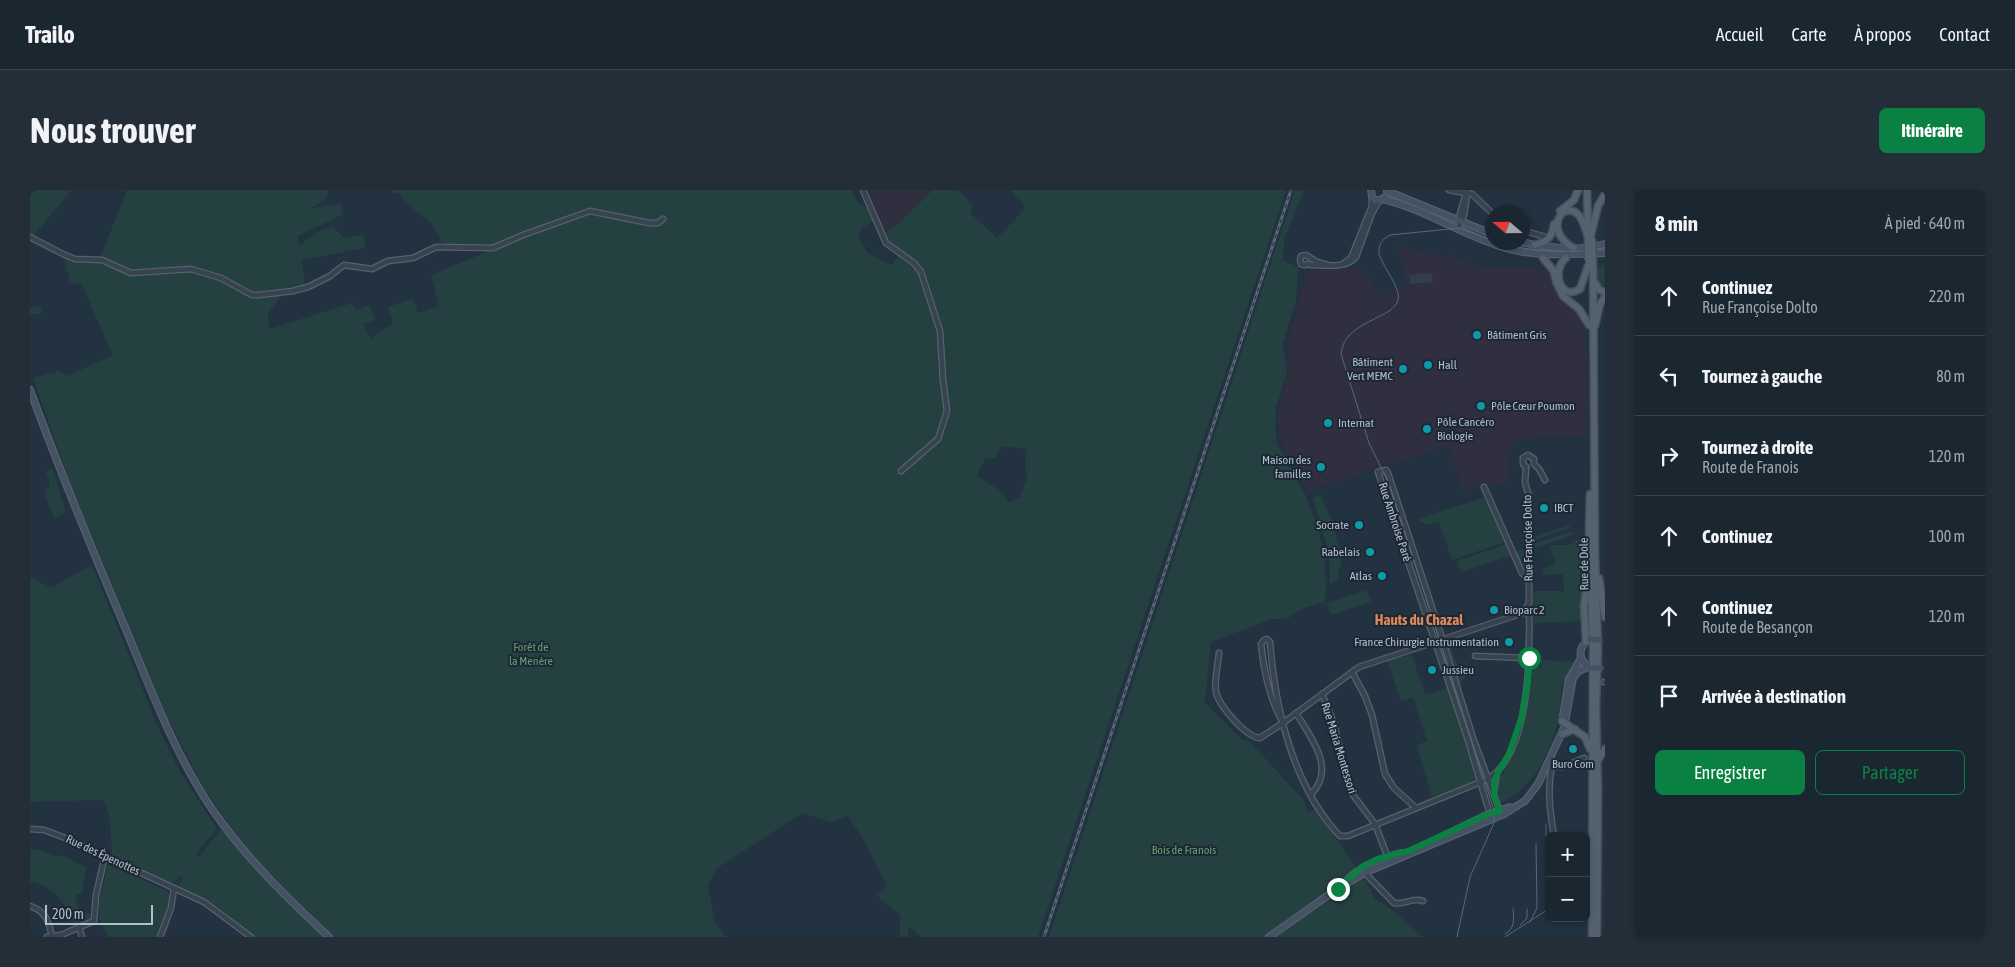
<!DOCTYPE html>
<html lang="fr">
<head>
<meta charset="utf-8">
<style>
  body { margin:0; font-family:"Asap Condensed",sans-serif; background:#232e38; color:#f1f3f6 }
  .controls { position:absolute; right:15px; bottom:15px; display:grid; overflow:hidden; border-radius:8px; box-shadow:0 2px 8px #0003 }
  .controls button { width:45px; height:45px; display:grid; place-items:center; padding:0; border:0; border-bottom:1px solid #38434c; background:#1a2630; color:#f1f3f6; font:25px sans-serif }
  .compass { position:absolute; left:1455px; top:15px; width:45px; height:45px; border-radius:50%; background:#1a2630; box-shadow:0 2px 8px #0003; rotate:290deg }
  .scale { position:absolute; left:15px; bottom:12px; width:108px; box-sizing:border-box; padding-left:5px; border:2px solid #b3beca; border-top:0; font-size:14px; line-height:18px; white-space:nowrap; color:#b3beca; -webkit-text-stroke:4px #1c2834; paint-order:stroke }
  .stop { position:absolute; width:15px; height:15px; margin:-11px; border:4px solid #0b8043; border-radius:50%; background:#fff }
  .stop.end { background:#0b8043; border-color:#fff; box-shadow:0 1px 5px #0008 }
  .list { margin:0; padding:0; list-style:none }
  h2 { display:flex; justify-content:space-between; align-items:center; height:65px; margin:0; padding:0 20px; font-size:21px }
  h2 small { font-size:16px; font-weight:400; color:#9fa5ab }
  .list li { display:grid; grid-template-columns:32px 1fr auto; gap:15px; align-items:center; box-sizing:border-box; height:80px; padding:0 20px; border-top:1px solid #38434c }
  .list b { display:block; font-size:19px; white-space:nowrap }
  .list p { margin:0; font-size:16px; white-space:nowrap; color:#9fa5ab }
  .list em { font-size:16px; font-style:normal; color:#9fa5ab }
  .actions { display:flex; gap:10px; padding:15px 20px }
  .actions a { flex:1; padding:11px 0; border:1px solid #0b8043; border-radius:8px; text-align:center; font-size:18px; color:#0b8043 }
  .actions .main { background:#0b8043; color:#fff }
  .icon { flex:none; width:28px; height:28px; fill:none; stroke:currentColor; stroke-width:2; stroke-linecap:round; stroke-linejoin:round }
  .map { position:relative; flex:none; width:1575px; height:747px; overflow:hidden; border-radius:8px }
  header { display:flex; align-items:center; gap:30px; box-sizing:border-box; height:70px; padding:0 25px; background:#1a2630; border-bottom:1px solid #38434c }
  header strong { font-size:24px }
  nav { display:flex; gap:28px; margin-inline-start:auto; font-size:18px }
  .intro { display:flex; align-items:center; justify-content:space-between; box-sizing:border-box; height:120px; padding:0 30px }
  h1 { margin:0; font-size:35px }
  .button { padding:12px 22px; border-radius:8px; background:#0b8043; color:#fff; font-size:18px; font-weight:700 }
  main { display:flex; gap:30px; padding:0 30px }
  aside { flex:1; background:#1a2630; border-radius:8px; box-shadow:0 2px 8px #0003 }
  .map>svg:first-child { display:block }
  .medical { fill:#302f40 }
  .airport { fill:#303e4d }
  .green { fill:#244041; fill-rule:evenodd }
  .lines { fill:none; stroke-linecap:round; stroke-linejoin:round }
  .street-casing { stroke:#55616d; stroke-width:7 }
  .secondary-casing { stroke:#55616d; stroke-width:8 }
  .primary-casing { stroke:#434f5b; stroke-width:9 }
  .street { stroke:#37434f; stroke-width:4.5 }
  .secondary { stroke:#445263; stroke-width:5.5 }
  .primary { stroke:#54626f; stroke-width:6 }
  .tram { stroke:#586877; stroke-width:1 }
  .rail-casing { stroke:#586877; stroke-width:3 }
  .rail { stroke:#1c2834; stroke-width:1; stroke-dasharray:4; stroke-linecap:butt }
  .secondary-bridge-casing { stroke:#55616d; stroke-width:8; stroke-linecap:butt }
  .primary-bridge-casing { stroke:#434f5b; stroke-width:9; stroke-linecap:butt }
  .secondary-bridge { stroke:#445263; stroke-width:5.5 }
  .primary-bridge { stroke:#54626f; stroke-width:6 }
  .route { stroke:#0b8043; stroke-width:6 }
  .culture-dot { fill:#0f9aa8; stroke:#1c2834; stroke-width:2 }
  .labels { text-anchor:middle; stroke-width:4; stroke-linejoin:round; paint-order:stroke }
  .poi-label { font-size:12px; fill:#b3beca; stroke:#1c2834; text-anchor:start }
  .street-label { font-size:12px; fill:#b3beca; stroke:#1c2834 }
  .park-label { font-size:12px; fill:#689d6f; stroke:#1c2834 }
  .quarter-label { font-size:15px; font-weight:bold; fill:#dc885c; stroke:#1c2834 }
</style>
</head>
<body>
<header>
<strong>Trailo</strong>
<nav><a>Accueil</a><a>Carte</a><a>À propos</a><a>Contact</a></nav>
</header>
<div class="intro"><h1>Nous trouver</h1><a class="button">Itinéraire</a></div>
<main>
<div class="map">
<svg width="1575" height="747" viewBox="0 0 1575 747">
  <rect width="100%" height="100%" fill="#223240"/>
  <g class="medical">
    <polygon points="837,0 903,0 868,34 855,44"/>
    <polygon points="1368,55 1412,67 1422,65 1423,69 1453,77 1510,78 1513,82 1519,78 1531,108 1547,121 1552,129 1556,162 1556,247 1495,248 1481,253 1479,290 1461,297 1458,293 1433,301 1419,255 1277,301 1256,263 1249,244 1248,227 1249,217 1260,179 1258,151 1276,83 1281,80 1334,78 1350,110 1377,95"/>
  </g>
  <polygon class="airport" points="1402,83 1403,92 1380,94 1379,85"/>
  <g class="green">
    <polygon points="0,0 42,0 3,46 0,45"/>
    <path d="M 97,0 L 299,0 L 296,9 L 281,18 L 311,14 L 312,25 L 268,46 L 269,56 L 285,43 L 303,36 L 314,48 L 334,45 L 335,58 L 272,70 L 275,96 L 252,104 L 238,124 L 240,139 L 322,113 L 326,120 L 340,115 L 345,130 L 333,134 L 341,148 L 363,133 L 358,117 L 383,109 L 388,123 L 409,116 L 401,85 L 464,59 L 412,53 L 403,35 L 373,10 L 369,3 L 363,3 L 361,0 L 822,0 L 826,11 L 828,11 L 830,15 L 838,18 L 843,31 L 832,38 L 828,45 L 837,63 L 862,75 L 869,65 C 879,72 887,77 890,89 L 896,83 L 885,70 L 859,52 L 855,44 L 868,34 L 903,0 L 928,0 L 943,15 L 940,23 L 967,48 L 996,18 L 980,0 L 1256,0 L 1008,747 L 891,747 L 879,737 L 878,747 L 870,747 L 870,725 L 846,705 L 857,696 L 835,652 L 818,626 L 801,632 L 772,623 L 686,679 L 678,696 L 685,732 L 696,747 L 225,747 L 180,712 L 147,697 L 153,689 L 150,685 L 142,695 L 82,668 C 81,647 82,628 73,610 L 0,612 L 0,387 L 21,398 L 62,375 L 128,537 L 149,580 L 187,639 L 166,663 L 169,667 L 197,632 L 173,596 L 131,515 L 42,298 L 3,188 L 29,181 L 37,186 L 83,165 L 52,95 L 40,92 L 34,68 L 45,71 L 71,72 L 70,68 ZM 972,256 L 996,259 L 995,275 L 997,287 L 990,308 L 978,312 L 973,303 L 947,285 L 956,268 L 965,268 Z"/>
    <polygon points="1265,0 1274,0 1254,49 1253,70 1268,77 1266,111 1253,154 1257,183 1246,217 1245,236 1247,254 1276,306 1289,342 1295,374 1296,399 1295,412 1271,419 1257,429 1242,429 1181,452 1175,513 1211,549 1219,551 1274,610 1278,622 1285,620 1333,686 1345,709 1360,718 1393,747 1019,747"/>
    <path d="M 1573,74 L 1575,75 L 1574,97 C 1565,94 1566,87 1566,79 Z"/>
    <polygon points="7,116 12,117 11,123 0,125 0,118"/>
    <polygon points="23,279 36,323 24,328 14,302 20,295 16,282"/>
    <path d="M 1290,304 C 1302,327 1308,349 1312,375 L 1308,380 L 1308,391 L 1300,394 L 1299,363 L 1283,309 Z"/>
    <polygon points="1454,308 1457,310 1475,352 1422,370 1409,332 1399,335 1390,331 1389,328"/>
    <polygon points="1539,335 1540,338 1503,351 1503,347"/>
    <polygon points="1541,342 1542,344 1548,343 1503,359 1503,354"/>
    <polygon points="1555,346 1551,431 1503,433 1503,401 1534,401 1533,384 1513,385 1512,379 1526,374 1519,355 1540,355"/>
    <polygon points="1477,354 1482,365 1431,382 1427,371"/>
    <polygon points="1496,358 1496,384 1486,361"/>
    <polygon points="1337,400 1341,412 1301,425 1297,413"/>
    <polygon points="1419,451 1430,482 1442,478 1429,496 1417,456"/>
    <polygon points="1382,465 1395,505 1418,498 1443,575 1445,588 1442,592 1402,608 1387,555 1397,551 1383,507 1371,511 1357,470"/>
    <path d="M 1511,470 L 1546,472 C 1541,479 1536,488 1533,495 C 1529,506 1530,519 1528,530 C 1522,561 1502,601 1471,612 L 1466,594 L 1477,576 L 1492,539 L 1499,508 L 1503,477 L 1511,477 Z"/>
    <path d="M 0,659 L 10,660 L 29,667 L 31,665 L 57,678 L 51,705 L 47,704 L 45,708 L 50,723 L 64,724 L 63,730 L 45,736 C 37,715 24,695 0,692 Z"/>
    <path d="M 78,674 L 137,701 C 145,715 134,733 129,747 L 78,747 L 69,729 L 69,713 Z"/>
  </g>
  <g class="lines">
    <defs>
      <g id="street">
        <polyline points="833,0 856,53 884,73 891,82 910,141 913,190 917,221 908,249 871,281"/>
        <polyline points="1419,0 1442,4 1462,23"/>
        <polyline points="1431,31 1434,25 1437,5"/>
        <polyline points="1429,40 1430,24 1437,0"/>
        <polyline points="1492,40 1519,48"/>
        <polyline points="0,47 35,65 45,69 72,70 101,83 161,79 191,88 222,105 229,105 263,101 278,97 300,86 314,75 342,79 358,71 383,68 406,57 463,58 493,45 560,21 619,33 628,33 633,29"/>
        <polyline points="1314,73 1321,68 1342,16 1342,7"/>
        <path d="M 1298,75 L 1287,72 L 1276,65 L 1271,66 L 1270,69 L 1271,74 L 1274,75 L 1279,74 L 1281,75 C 1295,75 1317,79 1326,67 L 1342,23 L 1349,11"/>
        <polyline points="1496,277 1493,274 1493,268 1498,265 1504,269 1504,274 1509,279 1515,290"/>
        <polyline points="1454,297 1492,383 1499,390"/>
        <path d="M 1189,463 C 1188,475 1184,490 1186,502 C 1189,516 1216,547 1230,548 L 1253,533 L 1329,477 L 1493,423 L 1499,413 L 1499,306 L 1495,293 L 1496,277"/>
        <polyline points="1445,466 1499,468"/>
        <polyline points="1322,482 1335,506 1342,525 1355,584 1364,598 1386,618"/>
        <polyline points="1574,492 1575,492"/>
        <polyline points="1292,504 1304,533 1316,584 1323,605 1345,634 1358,668"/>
        <path d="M 1266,523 C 1280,546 1307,579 1281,604"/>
        <path d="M 1253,533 C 1239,508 1234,481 1231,454 L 1234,450 L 1237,449 L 1240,452 C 1245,518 1263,597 1310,646 L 1318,646 L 1458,589 C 1495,566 1499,489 1499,449 C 1499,440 1501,428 1497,419"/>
        <polyline points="1522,573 1522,576 1533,577 1554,568"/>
        <path d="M 1522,576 C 1517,599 1520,622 1524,646"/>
        <polyline points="1464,602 1467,583"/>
        <polyline points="1458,618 1438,550 1348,282 1356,280 1358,283 1411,445 1443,548 1470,621"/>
        <polyline points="0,639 14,640 38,649 174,712 221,747"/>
        <path d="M 1333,681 L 1364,713 C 1375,715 1382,707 1393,711"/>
        <path d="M 0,716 C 16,721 19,732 22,747"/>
        <polyline points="49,737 52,747"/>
        <polyline points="17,747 31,745 64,731 66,705 75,666"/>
        <polyline points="130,747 141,718 144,698"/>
      </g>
      <g id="secondary">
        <polyline points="1341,0 1342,7 1345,10 1351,10 1355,7"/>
        <polyline points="1357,1 1462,44"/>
        <path d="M 1353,9 C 1397,20 1435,47 1479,59 C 1509,67 1544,64 1575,63"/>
        <path d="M 1491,52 C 1518,58 1548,62 1575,54"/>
        <path d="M 0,200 C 30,281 63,362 97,442 C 122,503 145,564 182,619 C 215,667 257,708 299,747"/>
        <path d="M 1559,450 C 1547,458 1548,470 1560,478"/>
        <polyline points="1533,526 1539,489 1551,468"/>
        <polyline points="1413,646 1454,626 1480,617"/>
        <path d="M 1318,689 C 1335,674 1351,668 1372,663"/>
        <polyline points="1239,747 1307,699 1334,683 1474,624 1495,611 1508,594 1534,538 1543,488 1549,481 1558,477"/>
      </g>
      <g id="primary">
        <polyline points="1557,0 1558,41"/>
        <polyline points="1530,21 1544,10 1548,0"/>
        <polyline points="1561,45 1568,16 1575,4"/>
        <path d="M 1505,55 C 1516,52 1523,47 1524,34"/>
        <path d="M 1544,58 C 1531,51 1521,37 1532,23 C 1549,13 1554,35 1558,47"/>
        <polyline points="1513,68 1523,80 1527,94 1533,106 1549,119 1559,135"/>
        <path d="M 1536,68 C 1521,80 1530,112 1550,99 L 1558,76"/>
        <polyline points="1563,70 1565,364 1568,459 1566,517 1568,599 1567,747"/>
        <polyline points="1564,91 1569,100 1575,102"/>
        <polyline points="1565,136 1570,114 1575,107"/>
        <polyline points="1560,304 1559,342 1563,459 1562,747"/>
        <polyline points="1569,388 1575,427"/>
        <polyline points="1556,452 1554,416 1558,385"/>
        <polyline points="1532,531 1555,547 1560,559"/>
        <polyline points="1532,544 1545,539"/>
        <polyline points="1568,570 1575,559"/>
      </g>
    </defs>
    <use href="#street" class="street-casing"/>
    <use href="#secondary" class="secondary-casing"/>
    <use href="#primary" class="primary-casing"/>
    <use href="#street" class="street"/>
    <use href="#secondary" class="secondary"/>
    <use href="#primary" class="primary"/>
    <g class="tram">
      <path d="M 1469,52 C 1504,63 1539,63 1575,59"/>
      <polyline points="1500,732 1507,718 1506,654"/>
      <polyline points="1490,735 1497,728 1497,719"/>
      <path d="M 1475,744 C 1485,738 1484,730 1483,719"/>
      <path d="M 1427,747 L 1440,687 L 1464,633 L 1464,620 L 1360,296 L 1339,253 L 1311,164 C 1314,127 1374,130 1368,103 C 1364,89 1354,78 1349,64 C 1348,55 1352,49 1360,45 L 1429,38 L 1462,50"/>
      <polyline points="1475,747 1517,720 1516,635"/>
    </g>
    <defs>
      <polyline id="rail" points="1014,747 1261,0"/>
    </defs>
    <use href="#rail" class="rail-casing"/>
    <use href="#rail" class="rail"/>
    <defs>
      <g id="secondary-bridge">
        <polyline points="1560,449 1570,450"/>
        <polyline points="1560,478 1571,478"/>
      </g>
      <g id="primary-bridge">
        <polyline points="1558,49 1558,70"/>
        <polyline points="1562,49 1563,70"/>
      </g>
    </defs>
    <use href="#secondary-bridge" class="secondary-bridge-casing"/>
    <use href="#primary-bridge" class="primary-bridge-casing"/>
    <use href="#secondary-bridge" class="secondary-bridge"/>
    <use href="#primary-bridge" class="primary-bridge"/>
  </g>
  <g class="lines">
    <polyline class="route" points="1308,699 1333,676 1348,669 1378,661 1454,626 1470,621 1465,608 1464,593 1468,582 1479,564 1491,529 1498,491 1499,468"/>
  </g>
  <g class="culture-dot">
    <circle cx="1447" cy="145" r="5"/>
    <circle cx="1398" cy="175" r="5"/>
    <circle cx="1373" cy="179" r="5"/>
    <circle cx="1451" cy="216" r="5"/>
    <circle cx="1298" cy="233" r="5"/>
    <circle cx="1397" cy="239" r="5"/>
    <circle cx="1291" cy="277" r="5"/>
    <circle cx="1514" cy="318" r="5"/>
    <circle cx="1329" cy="335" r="5"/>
    <circle cx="1340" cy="362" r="5"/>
    <circle cx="1352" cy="386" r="5"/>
    <circle cx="1464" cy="420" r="5"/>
    <circle cx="1479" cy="452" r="5"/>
    <circle cx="1402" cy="480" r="5"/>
    <circle cx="1543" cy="559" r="5"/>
  </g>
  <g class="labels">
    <g class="poi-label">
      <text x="1457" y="149">Bâtiment Gris</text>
      <text x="1363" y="176" text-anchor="end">Bâtiment<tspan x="1363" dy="14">Vert MEMC</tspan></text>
      <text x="1408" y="179">Hall</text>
      <text x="1461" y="220">Pôle Cœur Poumon</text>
      <text x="1407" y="236">Pôle Cancéro<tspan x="1407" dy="14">Biologie</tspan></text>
      <text x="1308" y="237">Internat</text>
      <text x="1281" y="274" text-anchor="end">Maison des<tspan x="1281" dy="14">familles</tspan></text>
      <text x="1524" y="322">IBCT</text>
      <text x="1319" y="339" text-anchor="end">Socrate</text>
      <text x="1330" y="366" text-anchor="end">Rabelais</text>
      <text x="1342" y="390" text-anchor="end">Atlas</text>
      <text x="1474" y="424">Bioparc 2</text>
      <text x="1469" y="456" text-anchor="end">France Chirurgie Instrumentation</text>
      <text x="1412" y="484">Jussieu</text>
      <text x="1543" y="578" text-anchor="middle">Buro Com</text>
    </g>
    <g class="street-label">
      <text transform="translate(1365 332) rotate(72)" y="4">Rue Ambroise Paré</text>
      <text transform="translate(1498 348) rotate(-91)" y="4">Rue Françoise Dolto</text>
      <text transform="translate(1554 374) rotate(-91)" y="4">Rue de Dole</text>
      <text transform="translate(1309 558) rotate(73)" y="4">Rue Maria Montessori</text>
      <text transform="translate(73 665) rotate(25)" y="4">Rue des Épenottes</text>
    </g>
    <g class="park-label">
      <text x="501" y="461">Forêt de<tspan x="501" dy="14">la Menère</tspan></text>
      <text x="1154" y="664">Bois de Franois</text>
    </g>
    <g class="quarter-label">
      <text x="1389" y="435">Hauts du Chazal</text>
    </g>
  </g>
</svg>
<div class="controls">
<button>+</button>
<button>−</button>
</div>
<svg class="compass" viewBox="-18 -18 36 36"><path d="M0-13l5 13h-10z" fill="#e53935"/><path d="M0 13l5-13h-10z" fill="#9fa5ab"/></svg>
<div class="scale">200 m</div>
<div class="stop" style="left:1499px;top:468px"></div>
<div class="stop end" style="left:1308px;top:699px"></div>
</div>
<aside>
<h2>8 min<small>À pied · 640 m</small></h2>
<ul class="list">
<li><svg class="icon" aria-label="ahead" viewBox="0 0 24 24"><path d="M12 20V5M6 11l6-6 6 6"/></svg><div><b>Continuez</b><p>Rue Françoise Dolto</p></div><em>220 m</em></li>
<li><svg class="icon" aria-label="left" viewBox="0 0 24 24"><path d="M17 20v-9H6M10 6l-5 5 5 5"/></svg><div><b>Tournez à gauche</b></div><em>80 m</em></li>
<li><svg class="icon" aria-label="right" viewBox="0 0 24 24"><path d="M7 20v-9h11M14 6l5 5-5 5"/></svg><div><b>Tournez à droite</b><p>Route de Franois</p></div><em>120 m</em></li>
<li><svg class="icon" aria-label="ahead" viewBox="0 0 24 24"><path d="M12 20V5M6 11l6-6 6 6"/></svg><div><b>Continuez</b></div><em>100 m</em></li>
<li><svg class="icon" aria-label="ahead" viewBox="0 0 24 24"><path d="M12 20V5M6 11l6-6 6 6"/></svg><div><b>Continuez</b><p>Route de Besançon</p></div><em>120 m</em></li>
<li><svg class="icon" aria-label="arrive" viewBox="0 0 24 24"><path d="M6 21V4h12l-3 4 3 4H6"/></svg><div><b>Arrivée à destination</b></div></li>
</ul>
<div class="actions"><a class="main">Enregistrer</a><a>Partager</a></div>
</aside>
</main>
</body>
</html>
